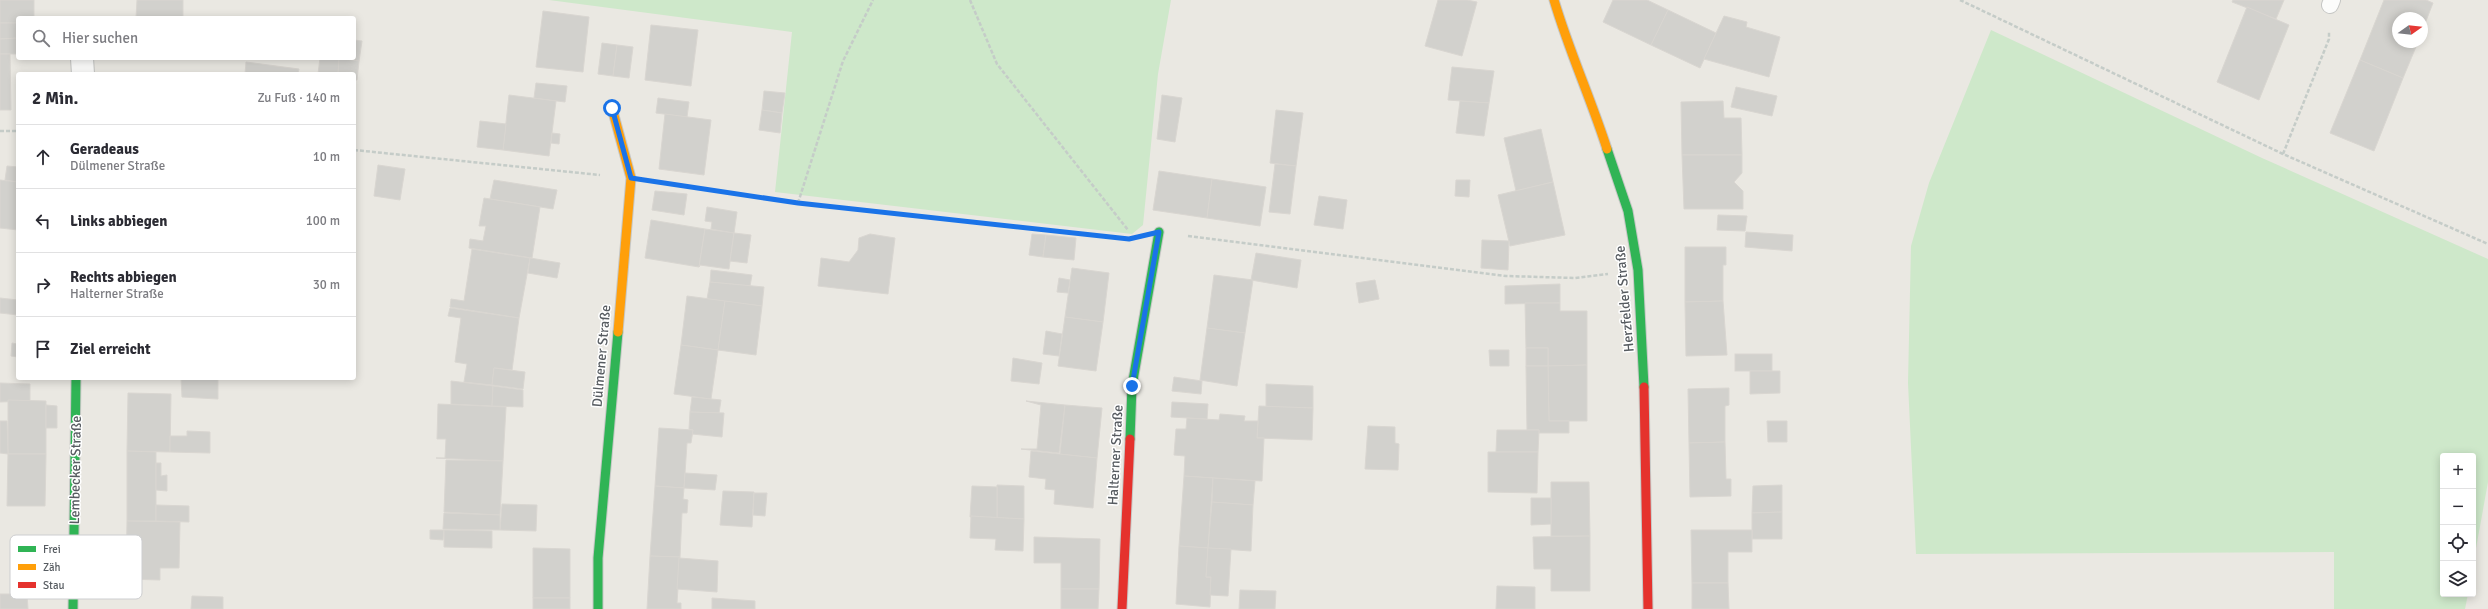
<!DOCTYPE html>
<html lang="de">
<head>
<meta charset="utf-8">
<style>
  body { margin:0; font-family:Signika,sans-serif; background:#f7f7f7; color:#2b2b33 }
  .controls { position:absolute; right:12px; bottom:12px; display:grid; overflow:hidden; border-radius:4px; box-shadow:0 2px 10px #0003 }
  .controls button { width:36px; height:36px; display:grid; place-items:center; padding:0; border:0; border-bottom:1px solid #e1e1e2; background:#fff; color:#2b2b33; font:20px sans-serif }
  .compass { position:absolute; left:2392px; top:12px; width:36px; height:36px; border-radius:50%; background:#fff; box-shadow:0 2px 10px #0003; rotate:75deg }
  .stop { position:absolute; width:12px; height:12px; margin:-9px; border:3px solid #1a73e8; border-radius:50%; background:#fff }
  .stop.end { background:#1a73e8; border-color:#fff; box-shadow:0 1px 4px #0008 }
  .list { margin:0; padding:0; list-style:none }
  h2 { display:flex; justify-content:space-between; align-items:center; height:52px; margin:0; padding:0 16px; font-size:17px }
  h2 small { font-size:13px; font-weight:400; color:#7c7c81 }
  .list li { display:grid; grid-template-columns:26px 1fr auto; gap:12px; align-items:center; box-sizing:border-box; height:64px; padding:0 16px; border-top:1px solid #e1e1e2 }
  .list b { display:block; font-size:15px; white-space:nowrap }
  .list p { margin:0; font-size:13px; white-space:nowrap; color:#7c7c81 }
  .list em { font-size:13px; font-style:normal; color:#7c7c81 }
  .icon { flex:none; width:22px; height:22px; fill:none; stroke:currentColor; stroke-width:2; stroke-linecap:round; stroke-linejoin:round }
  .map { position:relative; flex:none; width:2488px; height:609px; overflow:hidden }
  .search { position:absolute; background:#fff; box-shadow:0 2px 10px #0003; left:16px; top:16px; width:340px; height:44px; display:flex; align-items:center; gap:10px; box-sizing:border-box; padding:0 14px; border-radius:4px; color:#7c7c81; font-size:15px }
  .panel { position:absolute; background:#fff; box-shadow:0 2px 10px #0003; left:16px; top:72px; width:340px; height:308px; border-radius:4px }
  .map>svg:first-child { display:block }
  .green { fill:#cee8ca }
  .building { fill:#d2d1cd; stroke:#d9d6d1 }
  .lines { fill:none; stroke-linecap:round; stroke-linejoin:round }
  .lane-casing { stroke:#c5c6c4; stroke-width:18 }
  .street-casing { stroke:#c5c6c4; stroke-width:24 }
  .fast-casing { stroke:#c6c7c5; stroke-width:11 }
  .slow-casing { stroke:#c6c7c5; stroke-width:11 }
  .jam-casing { stroke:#c6c7c5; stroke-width:11 }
  .path { stroke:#c5ccc8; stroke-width:2.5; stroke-dasharray:4 2; stroke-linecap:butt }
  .lane { stroke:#fcfcfb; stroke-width:16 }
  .street { stroke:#fcfcfb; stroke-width:22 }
  .fast { stroke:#30b455; stroke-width:9 }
  .slow { stroke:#ff9f0a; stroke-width:9 }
  .jam { stroke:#e5322d; stroke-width:9 }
  .route { stroke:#1a73e8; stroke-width:5 }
  .labels { text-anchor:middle; stroke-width:3; stroke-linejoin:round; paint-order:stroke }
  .street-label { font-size:14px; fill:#575c61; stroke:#fff }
  .key { fill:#fff; stroke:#cdced0; stroke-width:1 }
  .key-label { font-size:11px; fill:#575c61 }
</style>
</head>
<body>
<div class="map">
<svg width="2488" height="609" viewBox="0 0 2488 609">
  <rect width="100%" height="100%" fill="#eae8e2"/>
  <g class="green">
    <polygon points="549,0 1171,0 1158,74 1143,225 1132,234 775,192 792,32"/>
    <polygon points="1991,30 2262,158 2488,259 2488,482 2473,565 2473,456 2443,456 2443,594 2468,594 2465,609 2334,609 2334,552 1916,554 1908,383 1911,246 1929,183"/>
  </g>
  <g class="building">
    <polygon points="0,0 34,0 34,18 18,18 18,23 0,23"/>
    <polygon points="137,0 183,0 183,17 136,18"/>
    <polygon points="1438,0 1467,0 1477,2 1462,56 1425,46"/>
    <polygon points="1613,0 1647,0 1668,10 1651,45 1603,22"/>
    <polygon points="2233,0 2284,0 2276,19 2232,2"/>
    <polygon points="2384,0 2426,0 2433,3 2422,31 2422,18 2398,18 2398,42 2418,42 2403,78 2360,60"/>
    <polygon points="2247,7 2289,25 2259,100 2217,82"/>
    <polygon points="1668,10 1716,33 1700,68 1651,45"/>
    <polygon points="543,11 589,17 583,72 536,67"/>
    <polygon points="1724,16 1747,22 1746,27 1780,37 1769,77 1704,59"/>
    <polygon points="0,23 18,23 18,38 0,39"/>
    <polygon points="651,25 698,30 691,86 645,80"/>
    <polygon points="18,38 18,54 0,54 0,39"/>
    <polygon points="354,40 362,41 359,61 339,58 354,58"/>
    <polygon points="602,43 617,45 613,76 598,74"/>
    <polygon points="617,45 633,47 629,78 613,76"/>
    <polygon points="0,54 10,54 11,110 0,110"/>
    <polygon points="320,58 339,58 338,74 318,74"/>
    <polygon points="339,58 359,61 357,80 354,80 354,74 338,74"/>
    <polygon points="2360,60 2403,78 2374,151 2330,133"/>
    <polygon points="246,62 299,69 298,74 245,74"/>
    <polygon points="1452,67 1494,71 1489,103 1448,100"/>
    <polygon points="536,83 567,86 565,102 534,98"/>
    <polygon points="1736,87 1777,96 1772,116 1731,107"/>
    <polygon points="764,91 785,93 782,113 762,110"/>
    <polygon points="509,95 556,101 549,156 503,150"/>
    <polygon points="1162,95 1182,98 1175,142 1157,139"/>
    <polygon points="658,98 689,102 687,117 656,113"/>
    <polygon points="1460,101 1489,103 1484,136 1456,133"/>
    <polygon points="1723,101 1724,118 1741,118 1742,155 1682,155 1681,102"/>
    <polygon points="762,110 782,113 780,133 759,130"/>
    <polygon points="1276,110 1303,113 1296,166 1270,163"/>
    <polygon points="665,114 711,120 704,175 659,169"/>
    <polygon points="480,121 506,124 503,150 477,147"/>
    <polygon points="1541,129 1553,182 1516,191 1504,138"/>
    <polygon points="552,133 560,134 559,144 551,143"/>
    <polygon points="1682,155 1742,155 1742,173 1734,182 1743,191 1743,209 1684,209"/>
    <polygon points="1275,164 1296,166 1290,214 1269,212"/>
    <polygon points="378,165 405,169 400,200 374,196"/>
    <polygon points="7,166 18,167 18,182 5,180"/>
    <polygon points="1159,171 1212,179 1207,218 1153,210"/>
    <polygon points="1212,179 1266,187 1260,226 1207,218"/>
    <polygon points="0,180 18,182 18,230 0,228"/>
    <polygon points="494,180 557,190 553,209 490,199"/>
    <polygon points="1456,180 1470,180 1469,197 1455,196"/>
    <polygon points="1553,182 1565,235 1510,246 1498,195"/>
    <polygon points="655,191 687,194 684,215 652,210"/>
    <polygon points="1319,196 1347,200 1343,229 1314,225"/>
    <polygon points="484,198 540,207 532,258 469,248 470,239 483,241 486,226 479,226"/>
    <polygon points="707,207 737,212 734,233 711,229 712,222 705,221"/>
    <polygon points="1718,215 1747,216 1745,231 1717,230"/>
    <polygon points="651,220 705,229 699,267 645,258"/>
    <polygon points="705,229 734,233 729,269 700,265 699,267"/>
    <polygon points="1746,232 1793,235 1792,251 1745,247"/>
    <polygon points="734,233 751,235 747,263 730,261"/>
    <polygon points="870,234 895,238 888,294 818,286 821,258 849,262 858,250 859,238"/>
    <polygon points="1032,234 1046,235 1043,257 1029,255"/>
    <polygon points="1046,235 1076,238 1074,260 1043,257"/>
    <polygon points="1482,240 1509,241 1508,270 1481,268"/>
    <polygon points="1685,247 1726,247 1726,265 1723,265 1723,301 1685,302"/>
    <polygon points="472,249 530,258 519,318 450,307 451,299 464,301"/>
    <polygon points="1256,253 1301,260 1297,288 1251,280"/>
    <polygon points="530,258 560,263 557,278 528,273"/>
    <polygon points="1072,268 1109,273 1103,322 1065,317"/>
    <polygon points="711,270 752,275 750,286 710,282"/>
    <polygon points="1214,275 1253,280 1245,333 1207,328"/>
    <polygon points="1059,278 1070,280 1068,293 1057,292"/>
    <polygon points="1375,280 1379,299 1359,303 1356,283"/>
    <polygon points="710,282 764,287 762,306 707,299"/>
    <polygon points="1560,284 1560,303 1505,304 1505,286"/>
    <polygon points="687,296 725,301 718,350 681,345"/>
    <polygon points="0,298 18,300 18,315 0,313"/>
    <polygon points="725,301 762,306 756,355 718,350"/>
    <polygon points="1723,301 1727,355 1686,356 1685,302"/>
    <polygon points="1525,303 1560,303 1560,311 1587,311 1587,365 1548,366 1548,348 1526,348"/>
    <polygon points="450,308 519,318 512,370 494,368 492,385 464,382 467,364 455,362 461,318 448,316"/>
    <polygon points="1065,317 1103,322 1096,371 1058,366"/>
    <polygon points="1207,328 1245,333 1237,386 1200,380"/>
    <polygon points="1046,331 1062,334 1059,356 1043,354"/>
    <polygon points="18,333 18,357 11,356 12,343 17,344"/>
    <polygon points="681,345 718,350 711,399 674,394"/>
    <rect x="1526" y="348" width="22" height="18"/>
    <polygon points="1489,350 1509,350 1509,366 1490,366"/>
    <rect x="1735" y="354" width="37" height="17"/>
    <polygon points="1013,358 1042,363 1039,384 1011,381"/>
    <polygon points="1587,365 1587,421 1549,421 1548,366"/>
    <polygon points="1526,366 1548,366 1549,421 1569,421 1569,433 1539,433 1539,430 1527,430"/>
    <polygon points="494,368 525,372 523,389 492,385"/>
    <polygon points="1750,371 1780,371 1780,393 1750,394"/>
    <polygon points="1174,377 1202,381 1201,394 1172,391"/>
    <polygon points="181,378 218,379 218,399 182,397"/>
    <polygon points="451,381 493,386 492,406 451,404"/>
    <polygon points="0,383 30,384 30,401 0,402"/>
    <polygon points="1266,384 1313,386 1313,408 1266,407"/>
    <polygon points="493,386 523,390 523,407 492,406"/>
    <polygon points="1729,388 1729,405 1725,406 1725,442 1689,443 1688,389"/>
    <polygon points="128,393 171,394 170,452 127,451"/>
    <polygon points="692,397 721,400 719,413 690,412"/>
    <polygon points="8,400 46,401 46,454 8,454"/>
    <polygon points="1026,401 1065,405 1059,453 1021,449 1037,449 1041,405"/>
    <polygon points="1172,402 1208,404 1207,419 1171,417"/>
    <polygon points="438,404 506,407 503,461 436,458 445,458 446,439 437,439"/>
    <polygon points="46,405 57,406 57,428 46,428"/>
    <polygon points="1065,405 1102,408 1097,458 1060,454"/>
    <polygon points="1259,406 1313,408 1312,440 1257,438"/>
    <polygon points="690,412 724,413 722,437 692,434 693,430 689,429"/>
    <polygon points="1220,414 1245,416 1244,421 1258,421 1257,438 1264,438 1262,481 1184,476 1185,456 1174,455 1176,429 1186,429 1187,418 1219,420"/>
    <polygon points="0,421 7,421 8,454 0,453"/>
    <polygon points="1767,421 1787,421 1787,442 1768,442"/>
    <polygon points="1368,426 1395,427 1395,443 1399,444 1398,470 1365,469"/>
    <polygon points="659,428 693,430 691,443 687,443 684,488 655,486"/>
    <polygon points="1497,430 1539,430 1538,452 1496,452"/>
    <polygon points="187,431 210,432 210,453 170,452 170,436 187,436"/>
    <polygon points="1725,442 1726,479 1731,479 1731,496 1690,497 1689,443"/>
    <polygon points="127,451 156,452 156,521 127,521"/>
    <polygon points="1031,451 1097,458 1093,508 1054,504 1055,490 1045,489 1046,479 1029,477"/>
    <polygon points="1488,452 1538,452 1537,493 1488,492"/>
    <polygon points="8,454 46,454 45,506 7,506"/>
    <polygon points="446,460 503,461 500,515 444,512"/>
    <polygon points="156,463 161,463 161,476 167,475 167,491 156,490"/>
    <polygon points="685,473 717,475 715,490 684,488"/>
    <polygon points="1184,476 1213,478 1208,548 1179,546"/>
    <polygon points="1213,478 1255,481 1253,505 1212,502"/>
    <polygon points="1551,482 1589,482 1590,536 1551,536"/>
    <polygon points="997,485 1024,486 1024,519 997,518"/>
    <polygon points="1782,485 1782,512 1752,513 1753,486"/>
    <polygon points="655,486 684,488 683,499 688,500 687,513 682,513 680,557 650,556"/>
    <polygon points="972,486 997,487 997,518 970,517"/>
    <polygon points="723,491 754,492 752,527 720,525"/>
    <polygon points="754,493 767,493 765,516 753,515"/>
    <polygon points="1531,498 1551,498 1551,524 1531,525"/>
    <polygon points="1212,502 1253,505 1251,551 1208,548"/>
    <polygon points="502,504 537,505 536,531 500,530"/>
    <polygon points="156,505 189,506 189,522 156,521"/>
    <polygon points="1782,512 1782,539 1752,539 1752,513"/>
    <polygon points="444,513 500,515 500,530 443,529"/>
    <polygon points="971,516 1024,519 1023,551 995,550 996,539 970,538"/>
    <polygon points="127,521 180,522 179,568 160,568 160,580 126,579"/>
    <polygon points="430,530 444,530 443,540 430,539"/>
    <polygon points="444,530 492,531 492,548 444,547"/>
    <polygon points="1691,530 1752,530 1752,552 1728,552 1728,583 1692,583"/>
    <polygon points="1590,536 1590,591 1551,591 1551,569 1534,569 1533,537"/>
    <polygon points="1034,537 1100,539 1099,589 1061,589 1061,563 1034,563"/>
    <polygon points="1179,546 1208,548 1206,577 1211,577 1210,607 1176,604"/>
    <polygon points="533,548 570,549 570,598 533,598"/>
    <polygon points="1208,548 1231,549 1228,596 1210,595 1211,577 1206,577"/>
    <polygon points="650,556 680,557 677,603 681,603 681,609 647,609"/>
    <polygon points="679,558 718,561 717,592 677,589"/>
    <polygon points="1692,583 1728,583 1729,609 1692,609"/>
    <polygon points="1497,586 1535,587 1535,609 1496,609"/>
    <polygon points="1061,589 1099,589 1098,609 1061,609"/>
    <polygon points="1240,590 1276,591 1275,609 1239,609"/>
    <polygon points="0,594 27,594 28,609 0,609"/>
    <polygon points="192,596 223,597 223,609 191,609"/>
    <rect x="533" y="598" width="37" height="11"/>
    <polygon points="712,598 755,601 755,609 712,609"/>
  </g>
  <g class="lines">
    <defs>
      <polyline id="lane" points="2330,5 2332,0"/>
      <polyline id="street" points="82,58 83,74"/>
      <g id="fast">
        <polyline points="1607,149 1628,211 1638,270 1644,387"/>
        <polyline points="1130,439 1132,386 1159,232"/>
        <polyline points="73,609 76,378"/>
        <polyline points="598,609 598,558 618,332"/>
      </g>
      <g id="slow">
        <path d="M 1554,0 C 1569,51 1591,99 1607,149"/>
        <polyline points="612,108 631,178 618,332"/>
      </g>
      <g id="jam">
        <polyline points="1644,387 1648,609"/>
        <polyline points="1122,609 1130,439"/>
      </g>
    </defs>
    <use href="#lane" class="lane-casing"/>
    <use href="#street" class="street-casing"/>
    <use href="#fast" class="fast-casing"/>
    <use href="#slow" class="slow-casing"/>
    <use href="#jam" class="jam-casing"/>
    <g class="path">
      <polyline points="970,0 997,64 1128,230"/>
      <polyline points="1960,0 2283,154 2488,244"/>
      <polyline points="0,131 18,131"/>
      <polyline points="354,150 600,175"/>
      <polyline points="2283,154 2329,39 2329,31"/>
      <polyline points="661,182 798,203 1128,239"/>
      <polyline points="798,203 843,61 873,0"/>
      <polyline points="1188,236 1506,276 1575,278 1608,274"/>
    </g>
    <use href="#lane" class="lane"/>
    <use href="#street" class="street"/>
    <use href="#fast" class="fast"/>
    <use href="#slow" class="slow"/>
    <use href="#jam" class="jam"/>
  </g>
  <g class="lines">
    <polyline class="route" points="612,108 631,178 798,203 1129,239 1159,232 1132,386"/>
  </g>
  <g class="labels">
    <g class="street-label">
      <text transform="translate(1624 299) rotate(-95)" y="5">Herzfelder Straße</text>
      <text transform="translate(601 356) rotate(-85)" y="5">Dülmener Straße</text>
      <text transform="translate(1115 455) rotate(-87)" y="5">Halterner Straße</text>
      <text transform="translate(75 470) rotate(-89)" y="5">Lembecker Straße</text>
    </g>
  </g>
  <rect x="10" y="535" width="132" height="64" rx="6" class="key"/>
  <rect x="18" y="546" width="18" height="6" fill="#30b455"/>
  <rect x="18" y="564" width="18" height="6" fill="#ff9f0a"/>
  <rect x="18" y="582" width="18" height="6" fill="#e5322d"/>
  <g class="key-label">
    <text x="43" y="553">Frei</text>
    <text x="43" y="571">Zäh</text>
    <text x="43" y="589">Stau</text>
  </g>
</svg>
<div class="controls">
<button>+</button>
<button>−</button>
<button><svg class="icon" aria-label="locate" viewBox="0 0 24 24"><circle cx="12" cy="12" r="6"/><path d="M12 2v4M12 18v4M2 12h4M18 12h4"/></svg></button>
<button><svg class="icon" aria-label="layers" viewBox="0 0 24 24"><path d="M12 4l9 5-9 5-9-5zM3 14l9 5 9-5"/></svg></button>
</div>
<svg class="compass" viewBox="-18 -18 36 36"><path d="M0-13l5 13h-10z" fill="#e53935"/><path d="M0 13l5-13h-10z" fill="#7c7c81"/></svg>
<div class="stop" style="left:612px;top:108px"></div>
<div class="stop end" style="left:1132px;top:386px"></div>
<div class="search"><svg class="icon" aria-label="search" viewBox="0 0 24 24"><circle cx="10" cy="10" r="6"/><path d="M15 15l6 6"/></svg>Hier suchen</div>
<section class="panel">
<h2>2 Min.<small>Zu Fuß · 140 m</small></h2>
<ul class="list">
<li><svg class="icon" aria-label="ahead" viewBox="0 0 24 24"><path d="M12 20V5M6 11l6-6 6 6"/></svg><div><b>Geradeaus</b><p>Dülmener Straße</p></div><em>10 m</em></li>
<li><svg class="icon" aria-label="left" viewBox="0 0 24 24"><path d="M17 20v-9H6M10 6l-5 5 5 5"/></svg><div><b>Links abbiegen</b></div><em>100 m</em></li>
<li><svg class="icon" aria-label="right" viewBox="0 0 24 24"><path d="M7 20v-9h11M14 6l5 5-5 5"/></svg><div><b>Rechts abbiegen</b><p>Halterner Straße</p></div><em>30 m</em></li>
<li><svg class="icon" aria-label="arrive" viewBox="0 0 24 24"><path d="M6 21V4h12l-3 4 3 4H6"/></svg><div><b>Ziel erreicht</b></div></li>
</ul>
</section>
</div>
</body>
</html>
